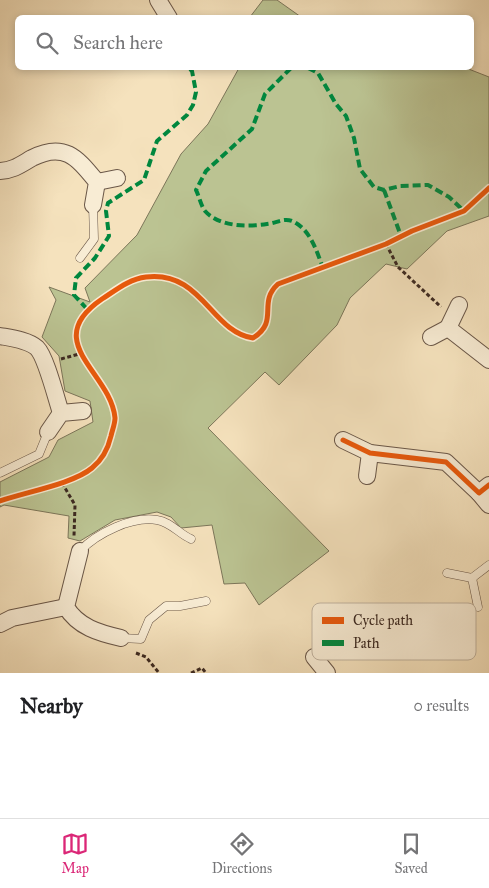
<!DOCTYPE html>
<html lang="en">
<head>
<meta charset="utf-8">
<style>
  body { margin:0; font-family:"IM FELL Great Primer",serif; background:#f6f6f6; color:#202124 }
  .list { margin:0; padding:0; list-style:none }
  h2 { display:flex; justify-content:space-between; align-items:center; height:65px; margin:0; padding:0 20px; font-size:21px }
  h2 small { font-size:16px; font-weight:400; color:#757577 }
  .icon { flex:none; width:28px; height:28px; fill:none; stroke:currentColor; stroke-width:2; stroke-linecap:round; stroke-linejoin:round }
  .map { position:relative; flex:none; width:489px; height:673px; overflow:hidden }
  .search { position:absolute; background:#fff; box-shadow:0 2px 8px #0003; left:15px; right:15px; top:15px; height:55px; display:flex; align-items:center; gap:12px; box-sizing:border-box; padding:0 18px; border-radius:8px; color:#757577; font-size:19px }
  .sheet { height:145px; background:#fff }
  nav { display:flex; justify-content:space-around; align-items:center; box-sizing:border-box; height:70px; border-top:1px solid #e0e0e0; background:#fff; font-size:14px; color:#757577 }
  nav a { display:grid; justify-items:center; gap:2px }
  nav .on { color:#db2777 }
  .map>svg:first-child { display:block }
  .green { fill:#bbc392; stroke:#7c765a }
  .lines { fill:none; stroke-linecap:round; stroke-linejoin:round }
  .lane-casing { stroke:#6a5748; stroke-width:9 }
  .street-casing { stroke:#6a5748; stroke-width:18 }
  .path { stroke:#3c2921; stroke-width:3; stroke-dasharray:4 2.5; stroke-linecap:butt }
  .lane { stroke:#f8ecd4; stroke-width:8 }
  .street { stroke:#f8ecd4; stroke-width:16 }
  .quiet { stroke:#00873e; stroke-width:4; stroke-dasharray:8 4; stroke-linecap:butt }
  .cycleway-casing { stroke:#f8ecd4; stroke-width:8 }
  .cycleway { stroke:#e8590c; stroke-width:5 }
  .key { fill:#f8ecd4; stroke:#c0b29e; stroke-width:1 }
  .key-label { font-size:14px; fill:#3c2921 }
</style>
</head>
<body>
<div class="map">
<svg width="489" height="673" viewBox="0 0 489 673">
  <rect width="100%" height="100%" fill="#f5e2bd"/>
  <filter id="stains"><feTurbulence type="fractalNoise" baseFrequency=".004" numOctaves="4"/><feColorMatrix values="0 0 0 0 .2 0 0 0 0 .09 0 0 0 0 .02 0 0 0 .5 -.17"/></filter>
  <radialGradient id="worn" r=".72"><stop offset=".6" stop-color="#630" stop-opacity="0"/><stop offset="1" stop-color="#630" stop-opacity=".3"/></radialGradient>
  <g class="green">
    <polygon points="263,0 277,0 301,17 250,17"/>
    <polygon points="239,68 466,68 489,77 489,216 447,231 407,269 386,264 350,298 337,325 279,385 265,372 208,428 329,551 259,605 245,583 224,584 212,525 181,528 171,517 157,512 115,520 80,541 68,538 69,516 4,505 0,507 0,482 49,457 58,440 93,422 90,401 65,391 59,356 42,337 56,300 49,287 90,302 85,288 137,235 181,154 208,124"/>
  </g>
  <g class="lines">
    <defs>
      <g id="lane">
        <polyline points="80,258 94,239 93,205"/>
        <polyline points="0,473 39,454 48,432"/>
        <path d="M 80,551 C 97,533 132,516 157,520 C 171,522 179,534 191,539"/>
        <polyline points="447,573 472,578 478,607"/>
        <polyline points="472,578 489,565"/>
        <polyline points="121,638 141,639 149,620 166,606 180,606 206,601"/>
      </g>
      <g id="street">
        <polyline points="158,0 169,18"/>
        <path d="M 0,171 C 14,170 20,165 32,158 C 65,141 78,159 97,182 L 93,205"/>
        <polyline points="97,182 117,178"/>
        <polyline points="459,305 448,328 489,360"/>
        <path d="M 0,336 C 11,338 28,340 37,348 C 46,357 56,398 61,413"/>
        <polyline points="431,337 448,328"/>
        <polyline points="48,432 61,413 83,411"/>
        <polyline points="343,440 370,453 446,462 479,493 489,485"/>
        <polyline points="367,476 370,453"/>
        <polyline points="479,493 489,505"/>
        <path d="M 80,551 L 66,607 C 78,627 99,633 121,638"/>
        <polyline points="0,624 12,618 66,607"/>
        <polyline points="314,657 327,673"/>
      </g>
    </defs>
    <use href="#lane" class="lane-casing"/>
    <use href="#street" class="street-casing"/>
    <g class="path">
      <polyline points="386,244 398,267 441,307"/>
      <polyline points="61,359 79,354"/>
      <polyline points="62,483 75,505 74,536"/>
      <polyline points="136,653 146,657 159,673"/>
      <polyline points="191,673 202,668 206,673"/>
    </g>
    <use href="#lane" class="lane"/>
    <use href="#street" class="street"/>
    <g class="quiet">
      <path d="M 291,68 L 265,94 L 252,129 L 206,171 L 196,190 C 199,196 201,206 205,211 C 219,227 248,227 267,224 C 278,223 285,216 296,223 C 311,232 317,252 323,268"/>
      <polyline points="308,68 318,73 336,104 346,116 354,138 360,169 374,187 384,190 400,186 428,185 449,197 464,211"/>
      <polyline points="384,190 401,236"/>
      <polyline points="87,309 74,295 76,278 95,258 109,236 106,211 108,203 144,180 157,141 187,115 193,105 196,92 192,71 189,68"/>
    </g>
    <defs>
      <g id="cycleway">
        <polyline points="343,440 370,453 446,462 479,493 489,485"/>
        <path d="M 0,501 C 25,492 73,484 92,468 C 102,460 108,449 111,436 C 112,431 115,424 115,418 C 111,372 39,342 102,299 C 116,290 129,279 146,277 C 202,270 211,332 253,338 C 280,321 257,303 278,284 L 386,244 L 412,231 L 464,211 L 489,188"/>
      </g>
    </defs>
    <use href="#cycleway" class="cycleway-casing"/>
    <use href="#cycleway" class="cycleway"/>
  </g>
  <rect x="312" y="603" width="164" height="57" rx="8" class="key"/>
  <rect x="322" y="617" width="22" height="7" fill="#e8590c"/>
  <rect x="322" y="640" width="22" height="6" fill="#00873e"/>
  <g class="key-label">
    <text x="353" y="625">Cycle path</text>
    <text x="353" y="648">Path</text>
  </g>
  <rect width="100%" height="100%" filter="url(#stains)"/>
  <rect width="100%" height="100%" fill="url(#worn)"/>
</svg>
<div class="search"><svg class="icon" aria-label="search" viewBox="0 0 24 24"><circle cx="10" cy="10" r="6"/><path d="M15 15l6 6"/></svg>Search here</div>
</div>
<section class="sheet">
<h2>Nearby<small>0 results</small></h2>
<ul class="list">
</ul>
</section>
<nav>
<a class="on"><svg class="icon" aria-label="map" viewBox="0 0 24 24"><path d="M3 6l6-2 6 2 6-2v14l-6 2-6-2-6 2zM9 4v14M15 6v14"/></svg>Map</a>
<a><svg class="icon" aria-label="directions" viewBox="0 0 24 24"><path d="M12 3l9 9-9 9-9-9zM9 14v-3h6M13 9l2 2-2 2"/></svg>Directions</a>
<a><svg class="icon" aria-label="saved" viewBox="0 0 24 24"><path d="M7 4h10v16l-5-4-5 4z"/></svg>Saved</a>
</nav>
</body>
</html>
